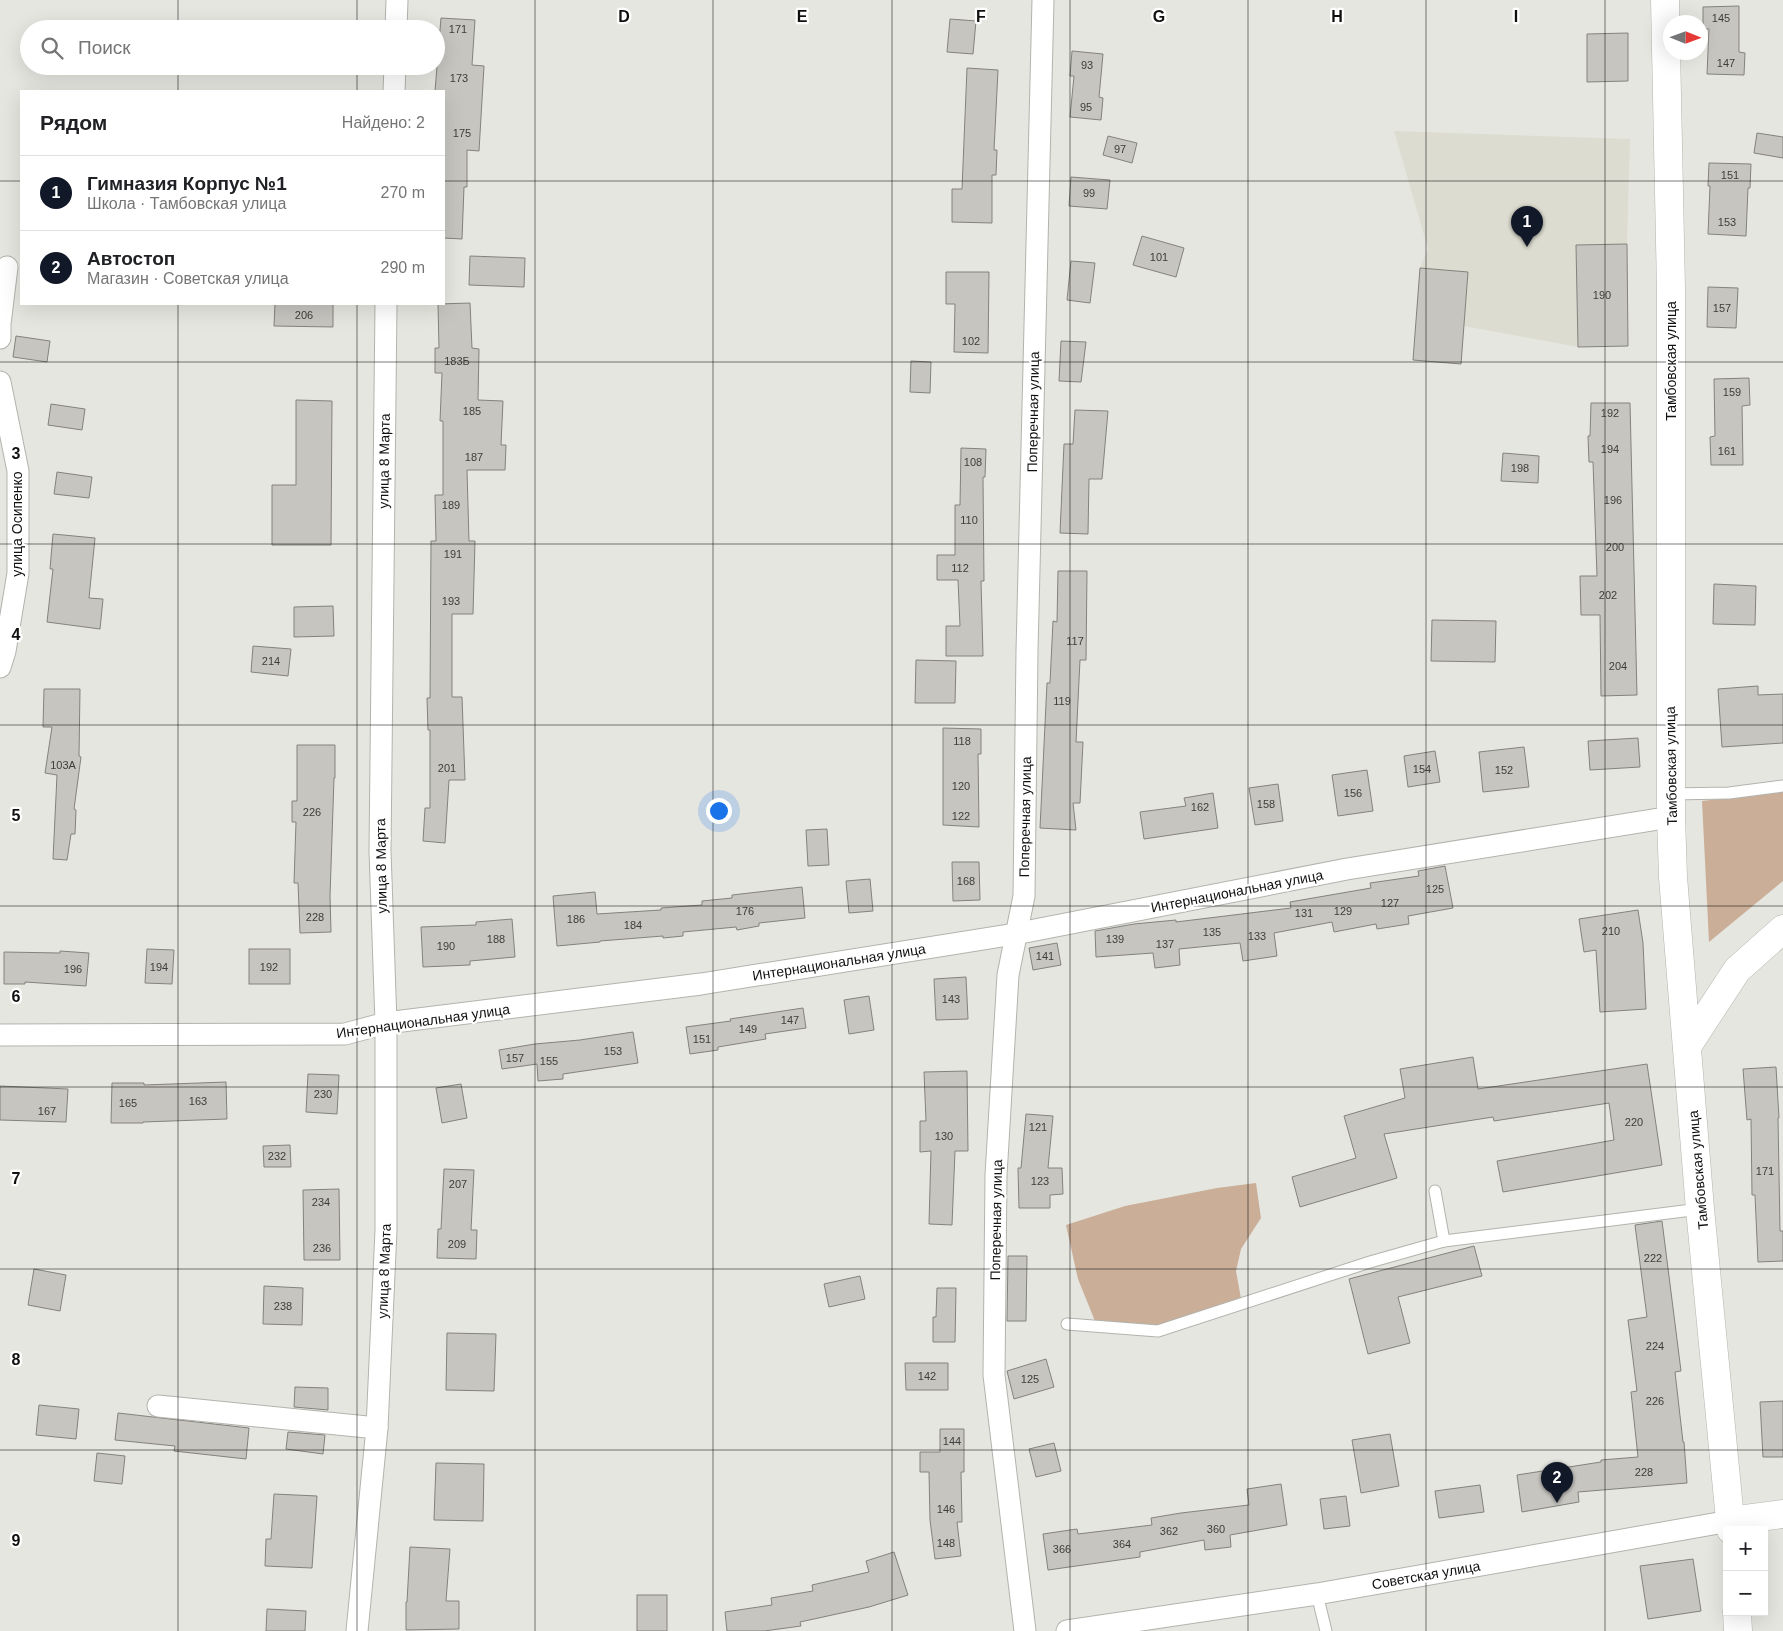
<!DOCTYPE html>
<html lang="ru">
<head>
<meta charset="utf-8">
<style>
  body { margin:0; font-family:Arial,sans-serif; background:#f2f2f2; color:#202124 }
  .controls { position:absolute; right:15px; bottom:15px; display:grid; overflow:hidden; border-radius:0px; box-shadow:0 5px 20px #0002 }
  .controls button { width:45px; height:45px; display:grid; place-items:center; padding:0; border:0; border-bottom:1px solid #e0e0e0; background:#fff; color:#202124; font:25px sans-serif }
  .compass { position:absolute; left:1663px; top:15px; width:45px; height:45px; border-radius:50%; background:#fff; box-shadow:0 5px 20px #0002; rotate:91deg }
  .you { position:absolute; left:718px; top:810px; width:18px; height:18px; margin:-12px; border:4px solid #fff; border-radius:50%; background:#1a73e8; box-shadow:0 0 0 8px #1a73e833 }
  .badge { display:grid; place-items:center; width:32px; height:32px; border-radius:50%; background:#111827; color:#fff; font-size:16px; font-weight:700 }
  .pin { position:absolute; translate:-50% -41px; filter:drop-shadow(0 1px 2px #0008) }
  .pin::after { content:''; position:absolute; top:26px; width:18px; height:15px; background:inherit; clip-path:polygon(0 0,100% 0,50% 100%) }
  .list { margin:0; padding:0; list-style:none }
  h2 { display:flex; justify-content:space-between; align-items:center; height:65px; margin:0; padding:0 20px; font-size:21px }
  h2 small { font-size:16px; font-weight:400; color:#757577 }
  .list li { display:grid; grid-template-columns:32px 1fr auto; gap:15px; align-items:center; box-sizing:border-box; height:75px; padding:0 20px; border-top:1px solid #e0e0e0 }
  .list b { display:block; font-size:19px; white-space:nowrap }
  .list p { margin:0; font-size:16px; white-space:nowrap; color:#757577 }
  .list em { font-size:16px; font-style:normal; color:#757577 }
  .icon { flex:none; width:28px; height:28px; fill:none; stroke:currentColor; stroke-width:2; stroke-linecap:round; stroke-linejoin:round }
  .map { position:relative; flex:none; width:1783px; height:1631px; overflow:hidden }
  .search { position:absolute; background:#fff; box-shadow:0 5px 20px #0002; left:20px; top:20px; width:425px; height:55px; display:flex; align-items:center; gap:12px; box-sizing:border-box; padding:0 18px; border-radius:28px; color:#757577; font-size:19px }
  .panel { position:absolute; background:#fff; box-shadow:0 5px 20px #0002; left:20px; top:90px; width:425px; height:215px; border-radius:0px }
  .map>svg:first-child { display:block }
  .built { fill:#dcdcd0 }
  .green { fill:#caae98 }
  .building { fill:#c7c5c0; stroke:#84827d }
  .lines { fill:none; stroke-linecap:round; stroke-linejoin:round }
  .lane-casing { stroke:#b3b3ae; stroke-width:13 }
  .street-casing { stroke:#b3b3ae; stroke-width:23 }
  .secondary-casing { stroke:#b3b3ae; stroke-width:29 }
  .primary-casing { stroke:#b3b3ae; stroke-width:29 }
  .lane { stroke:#fff; stroke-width:11 }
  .street { stroke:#fff; stroke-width:21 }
  .secondary { stroke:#fff; stroke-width:28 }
  .primary { stroke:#fff; stroke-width:28 }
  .grid { fill:none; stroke:#10100f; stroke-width:1; stroke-opacity:0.55 }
  .labels { text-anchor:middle; stroke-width:4.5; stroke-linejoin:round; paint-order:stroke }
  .number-label { font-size:11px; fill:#3e3d3b }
  .street-label { font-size:14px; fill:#10100f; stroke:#fff }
  .grid-label { font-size:16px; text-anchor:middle; font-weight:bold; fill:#10100f; stroke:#fff; stroke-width:4.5; stroke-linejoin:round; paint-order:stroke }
</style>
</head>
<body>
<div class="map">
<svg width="1783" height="1631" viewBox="0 0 1783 1631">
  <rect width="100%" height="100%" fill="#e6e6e1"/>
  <polygon class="built" points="1394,131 1630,139 1627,244 1628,346 1578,347 1464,326 1461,364 1413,360 1420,268 1428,249"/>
  <g class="green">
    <polygon points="1783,791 1783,881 1709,942 1702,801"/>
    <polygon points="1256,1183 1261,1218 1241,1249 1236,1271 1242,1304 1158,1331 1097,1326 1078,1279 1066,1225 1125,1206 1217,1188"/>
  </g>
  <g class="building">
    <polygon points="1739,6 1739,52 1745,53 1744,75 1707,74 1709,29 1703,29 1703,7"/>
    <polygon points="441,18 475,20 472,65 484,66 479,151 467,150 467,187 464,187 462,239 444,238 444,91 435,91"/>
    <polygon points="950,19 976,21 973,54 947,52"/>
    <polygon points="1628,33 1628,81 1587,82 1587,34"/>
    <polygon points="1072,51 1103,54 1099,97 1103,98 1101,120 1070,117 1074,76 1070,76"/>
    <polygon points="967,68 998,70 994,150 997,150 996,175 992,175 992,223 952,222 952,189 962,189"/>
    <polygon points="1757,133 1783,137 1783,158 1754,153"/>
    <polygon points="1108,136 1137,143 1132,163 1103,155"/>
    <polygon points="1709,163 1751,164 1750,188 1748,188 1746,236 1708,234 1710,186 1708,186"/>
    <polygon points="1071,177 1110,180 1107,209 1069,206"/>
    <polygon points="1142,236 1184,248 1176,277 1133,265"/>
    <polygon points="1627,244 1628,346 1578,347 1576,245"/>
    <polygon points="470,256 525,258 524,287 469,285"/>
    <polygon points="1071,261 1095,263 1090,303 1067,300"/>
    <polygon points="1420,268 1468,272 1461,364 1413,360"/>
    <polygon points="946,272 989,272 988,353 954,352 955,304 946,304"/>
    <polygon points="1708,287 1738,288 1736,328 1707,327"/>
    <polygon points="470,303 472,348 479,349 478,400 503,401 501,445 506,445 505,470 467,470 469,541 475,541 473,614 452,614 452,697 462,697 465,780 449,780 445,843 423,841 425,808 430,808 430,730 428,730 427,698 430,698 431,541 436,541 435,495 443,495 443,421 440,421 442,373 435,373 435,348 439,348 438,304"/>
    <polygon points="275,304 333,304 333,327 274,326"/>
    <polygon points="16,336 50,341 47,362 13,357"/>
    <polygon points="1061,341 1086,342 1081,382 1059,381"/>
    <polygon points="911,361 931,362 930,393 910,392"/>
    <polygon points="1749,378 1750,405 1742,406 1743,465 1711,465 1710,437 1715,436 1714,379"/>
    <polygon points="296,400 332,401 331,545 272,545 272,485 296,485"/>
    <polygon points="1591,403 1630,403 1637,695 1601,696 1600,615 1581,615 1580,576 1597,576 1593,462 1589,462 1588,436 1590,436"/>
    <polygon points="51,404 85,409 82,430 48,425"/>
    <polygon points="1075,410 1108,411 1102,479 1089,479 1088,534 1060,533 1064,444 1073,444"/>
    <polygon points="961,448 986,449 985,477 983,477 984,581 981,581 983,656 946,656 946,626 960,626 958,580 937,580 937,555 955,555 955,505 960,505"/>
    <polygon points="1503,453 1539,456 1538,483 1501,481"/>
    <polygon points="57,472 92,477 89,498 54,494"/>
    <polygon points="53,534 95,538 89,598 103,599 100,629 47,622 53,569 50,569"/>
    <polygon points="1058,571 1087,571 1086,660 1080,660 1076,742 1083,742 1080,803 1073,803 1076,830 1040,828 1047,683 1050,683 1053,621 1057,622"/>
    <polygon points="1714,584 1756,586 1755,625 1713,624"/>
    <polygon points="333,606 334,636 294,637 294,607"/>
    <polygon points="1432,620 1496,621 1495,662 1431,661"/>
    <polygon points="253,646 291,649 288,676 251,672"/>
    <polygon points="916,660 956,661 955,703 915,703"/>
    <polygon points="1758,686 1758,695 1783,694 1783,743 1722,747 1718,689"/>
    <polygon points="44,689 80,689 79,756 81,757 74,809 76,810 75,834 71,834 67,860 53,859 57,775 45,773 52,727 43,727"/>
    <polygon points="943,728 981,729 981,754 978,754 979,827 943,825"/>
    <polygon points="1638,738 1640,767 1590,770 1588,741"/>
    <polygon points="297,745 335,745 335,778 334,778 330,896 331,932 300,933 298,883 294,883 296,822 292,822 292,801 297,801"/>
    <polygon points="1524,747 1529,787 1483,792 1479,752"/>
    <polygon points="1435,751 1440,782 1408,787 1404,756"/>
    <polygon points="1367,770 1373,811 1338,816 1332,775"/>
    <polygon points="1278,784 1283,821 1255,825 1249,788"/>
    <polygon points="1213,793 1218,828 1144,839 1140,812 1186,806 1184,798"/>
    <polygon points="827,829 829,865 808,866 806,830"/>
    <polygon points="952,862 979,862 980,900 953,901"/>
    <polygon points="1445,866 1453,908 1408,916 1409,924 1377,929 1376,924 1334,932 1332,922 1274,933 1277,956 1243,961 1240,943 1179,949 1180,965 1155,968 1153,953 1096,957 1095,931 1134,924 1176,920 1176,922 1291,908 1290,902 1371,888 1370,883 1419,876 1418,871"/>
    <polygon points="870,879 873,911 849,913 846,881"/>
    <polygon points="802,887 805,918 759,923 759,926 737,930 736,927 683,932 683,936 663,938 663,936 600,941 600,942 557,946 553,896 595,892 597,914 661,910 661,908 702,905 702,901 732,898 732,895"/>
    <polygon points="1638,910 1643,943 1646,1009 1600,1012 1596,950 1584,952 1579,919"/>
    <polygon points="512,919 515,957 470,961 470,965 423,967 421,927 476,925 476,922"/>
    <polygon points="1057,943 1061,965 1033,970 1029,948"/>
    <polygon points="147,949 174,950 172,984 145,983"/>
    <rect x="249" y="949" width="41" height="35"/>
    <polygon points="60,951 89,953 86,986 25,982 25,984 4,984 4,952 60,953"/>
    <polygon points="966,977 968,1019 936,1020 934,979"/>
    <polygon points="869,996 874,1030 849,1034 844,1000"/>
    <polygon points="803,1008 806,1028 765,1034 766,1039 718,1047 718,1050 690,1054 686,1027 731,1021 730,1019"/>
    <polygon points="633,1032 638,1063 563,1074 563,1079 538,1081 537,1064 502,1069 499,1050 535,1044 580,1040"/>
    <polygon points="1473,1057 1478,1089 1647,1064 1662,1165 1503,1192 1497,1161 1614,1140 1609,1103 1494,1121 1493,1117 1384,1134 1397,1178 1300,1207 1292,1177 1356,1158 1344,1116 1405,1098 1400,1069"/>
    <polygon points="1776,1067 1779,1118 1778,1118 1780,1231 1783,1231 1783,1261 1758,1262 1755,1195 1752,1195 1751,1119 1747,1120 1743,1069"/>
    <polygon points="967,1071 968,1151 955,1151 952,1225 929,1224 931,1151 920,1152 920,1121 926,1121 924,1072"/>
    <polygon points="308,1074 339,1075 337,1114 306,1112"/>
    <polygon points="226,1082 227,1119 143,1122 143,1123 111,1123 112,1083 144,1083 144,1085"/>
    <polygon points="461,1084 467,1118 442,1123 436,1088"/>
    <polygon points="0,1086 68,1089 66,1122 0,1120"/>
    <polygon points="1026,1114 1053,1116 1048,1168 1062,1168 1063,1194 1050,1195 1050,1208 1019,1208 1018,1168 1021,1168"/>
    <polygon points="290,1145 291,1167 264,1167 263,1146"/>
    <polygon points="444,1169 474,1170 471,1230 477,1230 476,1259 437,1258 438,1229 441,1229"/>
    <polygon points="339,1189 340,1260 304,1260 303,1190"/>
    <polygon points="1662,1221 1681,1371 1675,1372 1683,1442 1684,1442 1687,1483 1578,1492 1579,1502 1522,1512 1517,1475 1601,1462 1601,1460 1638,1457 1631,1392 1637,1391 1628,1320 1647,1317 1635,1225"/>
    <polygon points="1474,1246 1482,1276 1398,1297 1410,1343 1368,1354 1349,1279"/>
    <polygon points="1008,1256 1027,1256 1026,1321 1007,1321"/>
    <polygon points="34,1269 66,1275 60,1311 28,1305"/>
    <polygon points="860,1276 865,1299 829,1307 824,1284"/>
    <polygon points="264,1286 303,1288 302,1325 263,1324"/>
    <polygon points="937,1288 956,1288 955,1342 933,1342 933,1317 936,1317"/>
    <polygon points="447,1333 496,1334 494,1391 446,1390"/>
    <polygon points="1046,1359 1054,1387 1014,1399 1007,1371"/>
    <polygon points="905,1363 948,1363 948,1390 906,1390"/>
    <polygon points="295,1387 328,1388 328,1410 294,1407"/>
    <polygon points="1783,1401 1783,1457 1763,1457 1760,1402"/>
    <polygon points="39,1405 79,1409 76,1439 36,1435"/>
    <polygon points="118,1413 249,1428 246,1459 174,1451 175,1446 115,1440"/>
    <polygon points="940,1429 964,1429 964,1472 961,1472 962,1522 957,1522 961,1556 935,1559 930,1520 929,1472 920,1472 920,1452 940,1452"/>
    <polygon points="288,1432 325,1435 323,1454 286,1449"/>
    <polygon points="1390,1434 1399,1486 1361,1493 1352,1440"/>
    <polygon points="1054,1443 1061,1471 1036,1477 1029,1449"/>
    <polygon points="97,1453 125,1456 122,1484 94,1481"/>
    <polygon points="436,1463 484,1464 483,1521 434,1520"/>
    <polygon points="1281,1484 1287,1525 1230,1535 1231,1547 1205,1550 1204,1540 1140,1552 1140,1557 1048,1570 1043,1534 1077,1529 1078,1534 1152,1525 1151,1518 1181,1513 1249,1505 1247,1489"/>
    <polygon points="1480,1485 1484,1512 1439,1518 1435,1491"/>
    <polygon points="274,1494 317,1496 312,1568 265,1566 266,1539 271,1539"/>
    <polygon points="1346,1496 1350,1526 1324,1529 1320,1499"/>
    <polygon points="410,1547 450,1549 446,1601 459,1601 459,1629 406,1630 406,1602 407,1602"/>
    <polygon points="894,1552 908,1595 869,1607 800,1622 801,1626 764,1631 727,1631 725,1612 772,1605 771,1598 813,1591 812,1585 869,1572 866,1561"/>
    <polygon points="1693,1559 1701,1611 1648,1619 1640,1566"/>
    <rect x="637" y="1595" width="30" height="36"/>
    <polygon points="267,1609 306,1611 305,1631 266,1631"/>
  </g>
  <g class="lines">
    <defs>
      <g id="lane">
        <polyline points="1670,794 1729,793 1783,786"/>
        <polyline points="1435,1191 1444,1241 1700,1209"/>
        <polyline points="1067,1324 1158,1331 1370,1262 1444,1241"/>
        <polyline points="1317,1594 1326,1631"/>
      </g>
      <g id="street">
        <polyline points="396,29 397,0"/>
        <polyline points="394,91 395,66"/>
        <polyline points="0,338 0,324 7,267"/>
        <polyline points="0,382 18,471 18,573 5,651 0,667"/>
        <polyline points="0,1035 345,1034 386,1023 701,984 1015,934 1347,869 1671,817"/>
        <polyline points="158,1406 377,1428"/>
        <polyline points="357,1631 377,1428 386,1230 386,1023 380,851 386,304"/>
        <polyline points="1025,1631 994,1375 996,1175 1008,975 1024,896 1027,651 1043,0"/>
        <polyline points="1067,1631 1317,1594 1730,1521"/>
      </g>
      <polyline id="secondary" points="1730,1521 1783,1514"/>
      <g id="primary">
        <polyline points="1665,0 1671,289 1671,817 1673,877 1700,1209 1731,1530"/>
        <polyline points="1688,1045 1737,970 1783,929"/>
        <polyline points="1737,1612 1738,1631"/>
      </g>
    </defs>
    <use href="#lane" class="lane-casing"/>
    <use href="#street" class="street-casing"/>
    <use href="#secondary" class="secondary-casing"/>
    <use href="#primary" class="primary-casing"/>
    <use href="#lane" class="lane"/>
    <use href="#street" class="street"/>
    <use href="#secondary" class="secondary"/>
    <use href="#primary" class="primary"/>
  </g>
  <path class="grid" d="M 178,0 L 178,29M 357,0 L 357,29M 535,0 L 535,1631M 713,0 L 713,1631M 892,0 L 892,1631M 1070,0 L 1070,1631M 1248,0 L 1248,1631M 1426,0 L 1426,1631M 1605,0 L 1605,1631M 178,66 L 178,91M 357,66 L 357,91M 0,181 L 21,181M 444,181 L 1783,181M 178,304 L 178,1631M 357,304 L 357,1631M 0,362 L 1783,362M 0,544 L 1783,544M 0,725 L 1783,725M 0,906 L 1783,906M 0,1087 L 1783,1087M 0,1269 L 1783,1269M 0,1450 L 1783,1450"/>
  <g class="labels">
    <g class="number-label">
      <text x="1721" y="22">145</text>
      <text x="458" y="33">171</text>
      <text x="1726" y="67">147</text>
      <text x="1087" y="69">93</text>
      <text x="459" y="82">173</text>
      <text x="1086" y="111">95</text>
      <text x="462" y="137">175</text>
      <text x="1120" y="153">97</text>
      <text x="1730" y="179">151</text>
      <text x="1089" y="197">99</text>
      <text x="1727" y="226">153</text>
      <text x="1159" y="261">101</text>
      <text x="1602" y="299">190</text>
      <text x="1722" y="312">157</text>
      <text x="304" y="319">206</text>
      <text x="971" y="345">102</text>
      <text x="457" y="365">183Б</text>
      <text x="1732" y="396">159</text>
      <text x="472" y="415">185</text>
      <text x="1610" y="417">192</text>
      <text x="1610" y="453">194</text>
      <text x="1727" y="455">161</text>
      <text x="474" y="461">187</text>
      <text x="973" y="466">108</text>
      <text x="1520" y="472">198</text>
      <text x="1613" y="504">196</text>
      <text x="451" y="509">189</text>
      <text x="969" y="524">110</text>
      <text x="1615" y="551">200</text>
      <text x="453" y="558">191</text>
      <text x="960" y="572">112</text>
      <text x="1608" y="599">202</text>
      <text x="451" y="605">193</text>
      <text x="1075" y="645">117</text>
      <text x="271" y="665">214</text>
      <text x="1618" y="670">204</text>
      <text x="1062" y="705">119</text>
      <text x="962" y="745">118</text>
      <text x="63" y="769">103А</text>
      <text x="447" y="772">201</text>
      <text x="1422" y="773">154</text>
      <text x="1504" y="774">152</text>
      <text x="961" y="790">120</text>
      <text x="1353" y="797">156</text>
      <text x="1266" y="808">158</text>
      <text x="1200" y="811">162</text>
      <text x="312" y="816">226</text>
      <text x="961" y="820">122</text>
      <text x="966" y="885">168</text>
      <text x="1435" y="893">125</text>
      <text x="1390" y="907">127</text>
      <text x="745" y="915">176</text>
      <text x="1343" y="915">129</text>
      <text x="1304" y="917">131</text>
      <text x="315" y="921">228</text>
      <text x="576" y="923">186</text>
      <text x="633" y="929">184</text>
      <text x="1611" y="935">210</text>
      <text x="1212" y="936">135</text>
      <text x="1257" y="940">133</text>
      <text x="496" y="943">188</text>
      <text x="1115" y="943">139</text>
      <text x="1165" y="948">137</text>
      <text x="446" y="950">190</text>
      <text x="1045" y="960">141</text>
      <text x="159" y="971">194</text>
      <text x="269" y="971">192</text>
      <text x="73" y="973">196</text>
      <text x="951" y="1003">143</text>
      <text x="790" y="1024">147</text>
      <text x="748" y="1033">149</text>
      <text x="702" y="1043">151</text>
      <text x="613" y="1055">153</text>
      <text x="515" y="1062">157</text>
      <text x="549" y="1065">155</text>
      <text x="323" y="1098">230</text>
      <text x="198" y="1105">163</text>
      <text x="128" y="1107">165</text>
      <text x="47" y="1115">167</text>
      <text x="1634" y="1126">220</text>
      <text x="1038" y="1131">121</text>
      <text x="944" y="1140">130</text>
      <text x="277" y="1160">232</text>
      <text x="1765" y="1175">171</text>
      <text x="1040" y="1185">123</text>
      <text x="458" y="1188">207</text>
      <text x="321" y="1206">234</text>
      <text x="457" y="1248">209</text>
      <text x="322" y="1252">236</text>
      <text x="1653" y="1262">222</text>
      <text x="283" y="1310">238</text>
      <text x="1655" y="1350">224</text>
      <text x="927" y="1380">142</text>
      <text x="1030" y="1383">125</text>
      <text x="1655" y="1405">226</text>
      <text x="952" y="1445">144</text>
      <text x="1644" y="1476">228</text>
      <text x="946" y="1513">146</text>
      <text x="1216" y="1533">360</text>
      <text x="1169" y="1535">362</text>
      <text x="946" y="1547">148</text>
      <text x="1122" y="1548">364</text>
      <text x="1062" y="1553">366</text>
    </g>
    <g class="street-label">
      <text transform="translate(1671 361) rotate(-90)" y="5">Тамбовская улица</text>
      <text transform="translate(1033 412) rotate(-89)" y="5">Поперечная улица</text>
      <text transform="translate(384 461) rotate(-89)" y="5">улица 8 Марта</text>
      <text transform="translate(17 524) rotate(-90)" y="5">улица Осипенко</text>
      <text transform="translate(1671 766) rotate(-91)" y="5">Тамбовская улица</text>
      <text transform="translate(1025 817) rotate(-89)" y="5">Поперечная улица</text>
      <text transform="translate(381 866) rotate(-91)" y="5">улица 8 Марта</text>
      <text transform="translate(1237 891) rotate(-11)" y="5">Интернациональная улица</text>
      <text transform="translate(839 962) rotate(-9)" y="5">Интернациональная улица</text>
      <text transform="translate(423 1021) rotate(-8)" y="5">Интернациональная улица</text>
      <text transform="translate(1698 1170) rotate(-95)" y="5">Тамбовская улица</text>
      <text transform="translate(996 1220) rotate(-89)" y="5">Поперечная улица</text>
      <text transform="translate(384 1271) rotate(-88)" y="5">улица 8 Марта</text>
      <text transform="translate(1426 1575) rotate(-10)" y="5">Советская улица</text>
    </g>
  </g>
  <g class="grid-label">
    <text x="624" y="22">D</text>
    <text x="802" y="22">E</text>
    <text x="981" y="22">F</text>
    <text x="1159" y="22">G</text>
    <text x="1337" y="22">H</text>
    <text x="1516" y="22">I</text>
    <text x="16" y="459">3</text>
    <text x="16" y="640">4</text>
    <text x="16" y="821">5</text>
    <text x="16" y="1002">6</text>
    <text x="16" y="1184">7</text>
    <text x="16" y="1365">8</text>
    <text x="16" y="1546">9</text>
  </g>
</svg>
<div class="controls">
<button>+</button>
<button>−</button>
</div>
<svg class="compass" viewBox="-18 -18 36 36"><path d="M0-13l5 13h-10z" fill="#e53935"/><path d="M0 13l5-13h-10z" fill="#757577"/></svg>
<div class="you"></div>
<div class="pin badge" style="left:1527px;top:247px">1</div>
<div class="pin badge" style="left:1557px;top:1503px">2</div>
<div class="search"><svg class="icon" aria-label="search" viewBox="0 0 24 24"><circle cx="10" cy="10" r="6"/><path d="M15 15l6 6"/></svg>Поиск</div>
<section class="panel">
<h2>Рядом<small>Найдено: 2</small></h2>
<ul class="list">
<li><span class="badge">1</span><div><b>Гимназия Корпус №1</b><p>Школа · Тамбовская улица</p></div><em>270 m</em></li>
<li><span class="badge">2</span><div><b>Автостоп</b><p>Магазин · Советская улица</p></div><em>290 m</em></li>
</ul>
</section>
</div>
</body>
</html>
